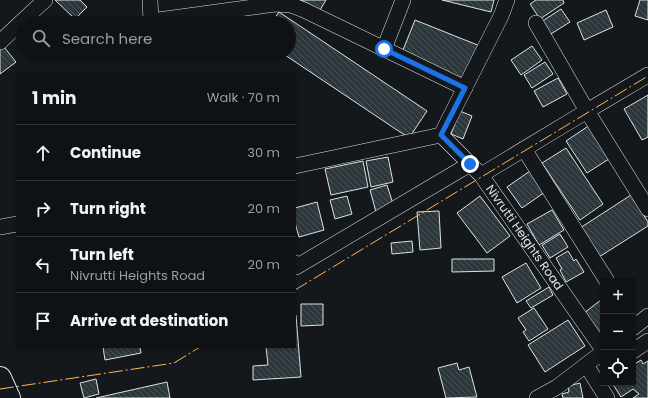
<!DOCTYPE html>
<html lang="en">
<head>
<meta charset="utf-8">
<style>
  body { margin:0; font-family:Poppins,sans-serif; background:#1d2022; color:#f1f3f6 }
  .controls { position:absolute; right:12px; bottom:12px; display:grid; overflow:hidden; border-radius:0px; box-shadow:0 1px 3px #0004 }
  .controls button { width:36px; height:36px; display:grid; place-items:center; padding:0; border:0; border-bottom:1px solid #2f3234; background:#0f1215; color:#f1f3f6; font:20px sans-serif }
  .stop { position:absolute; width:12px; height:12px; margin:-9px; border:3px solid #1a73e8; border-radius:50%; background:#fff }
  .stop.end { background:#1a73e8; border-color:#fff; box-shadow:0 1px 4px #0008 }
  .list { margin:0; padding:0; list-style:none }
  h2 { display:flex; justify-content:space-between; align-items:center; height:52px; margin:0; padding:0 16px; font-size:17px }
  h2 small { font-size:13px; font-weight:400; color:#9b9ea0 }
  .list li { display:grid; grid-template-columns:26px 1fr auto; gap:12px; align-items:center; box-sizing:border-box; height:56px; padding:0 16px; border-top:1px solid #2f3234 }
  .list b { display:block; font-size:15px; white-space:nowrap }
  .list p { margin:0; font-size:13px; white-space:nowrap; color:#9b9ea0 }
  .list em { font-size:13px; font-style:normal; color:#9b9ea0 }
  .icon { flex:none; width:22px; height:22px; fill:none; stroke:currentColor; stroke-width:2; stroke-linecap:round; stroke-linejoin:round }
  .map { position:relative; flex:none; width:648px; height:398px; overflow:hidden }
  .search { position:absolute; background:#0f1215; box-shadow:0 1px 3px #0004; left:16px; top:16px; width:280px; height:44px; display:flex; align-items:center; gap:10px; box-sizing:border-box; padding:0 14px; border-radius:22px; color:#9b9ea0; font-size:15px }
  .panel { position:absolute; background:#0f1215; box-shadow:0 1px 3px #0004; left:16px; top:72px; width:280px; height:276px; border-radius:0px }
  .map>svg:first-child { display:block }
  .building { fill:url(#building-back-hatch); stroke:#d8e6dc }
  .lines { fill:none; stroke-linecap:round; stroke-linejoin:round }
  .minor-casing { stroke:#d8e6dc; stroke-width:16 }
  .trunk-casing { stroke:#d8e6dc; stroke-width:24 }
  .minor { stroke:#14181c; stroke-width:15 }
  .trunk { stroke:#14181c; stroke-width:22 }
  .power { stroke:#ffb74d; stroke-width:1; stroke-dasharray:14 3 2 3; stroke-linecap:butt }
  .route { stroke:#1a73e8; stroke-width:5 }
  .labels { text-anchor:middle; stroke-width:3; stroke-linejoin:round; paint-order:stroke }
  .street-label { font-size:12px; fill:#d8e6dc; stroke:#14181c }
</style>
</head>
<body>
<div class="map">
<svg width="648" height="398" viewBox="0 0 648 398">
  <defs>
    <pattern id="building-back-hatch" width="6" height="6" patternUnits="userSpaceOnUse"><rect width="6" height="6" fill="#2c363c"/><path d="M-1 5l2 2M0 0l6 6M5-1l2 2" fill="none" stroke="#4a5358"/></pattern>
  </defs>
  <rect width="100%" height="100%" fill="#14181c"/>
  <g class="building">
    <polygon points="55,0 80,0 87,7 75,19"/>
    <polygon points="301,0 326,0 320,10"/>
    <polygon points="442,0 494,0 491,12"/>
    <polygon points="536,0 563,0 564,3 540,19 530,4"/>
    <polygon points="640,0 648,0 648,20 635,16"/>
    <polygon points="561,9 570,22 546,37 538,24"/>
    <polygon points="606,10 613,27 584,40 577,23"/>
    <polygon points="279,12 427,111 409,138 282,53 289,53 289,23 271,23"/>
    <polygon points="415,20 480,46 467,80 401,55"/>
    <polygon points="532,46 542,60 521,75 511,60"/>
    <polygon points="4,47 16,62 0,74 0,50"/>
    <polygon points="545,62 553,74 532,88 524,75"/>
    <polygon points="558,78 567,94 543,107 534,91"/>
    <polygon points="648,95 648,137 642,140 624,109"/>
    <polygon points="460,111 472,116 463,139 451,134"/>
    <polygon points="590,125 612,157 587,173 566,141"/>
    <polygon points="566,148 603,204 580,220 542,163"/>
    <polygon points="388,157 393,182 371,187 366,161"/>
    <polygon points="363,161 368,187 331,195 325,169"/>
    <polygon points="530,171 545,192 522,208 507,187"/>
    <polygon points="387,185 394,207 376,212 370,190"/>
    <polygon points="631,195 648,222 648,226 599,257 580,228"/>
    <polygon points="347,196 352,214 335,219 330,200"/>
    <polygon points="480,196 510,236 487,253 457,213"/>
    <polygon points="317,202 324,230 299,237 295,223 295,208"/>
    <polygon points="552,210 564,230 539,245 527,224"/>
    <polygon points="439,211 441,248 420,250 417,212"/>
    <polygon points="560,234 568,247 550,258 542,245"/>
    <polygon points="412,241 413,252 392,254 391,243"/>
    <polygon points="568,251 574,261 576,259 584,272 566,282 560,270 562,269 556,258"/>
    <polygon points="452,259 494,259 494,271 452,272"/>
    <polygon points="526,263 541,288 517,303 502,277"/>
    <polygon points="549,287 553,295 531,308 526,301"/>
    <polygon points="601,300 603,302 603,329 599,332 584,313"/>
    <polygon points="301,304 323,304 323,325 301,326"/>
    <polygon points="534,308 548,329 529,341 523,332 526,330 518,318"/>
    <polygon points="295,315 296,315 301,377 253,380 253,366 268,365 266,347 295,347"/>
    <polygon points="568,320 585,346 545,372 528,345"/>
    <polygon points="103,347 140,347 141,353 105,360"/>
    <polygon points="641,360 643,364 648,361 648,398 633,398 639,394 633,389 621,397 612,383 633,383 633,372 635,371 633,365"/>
    <polygon points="457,363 459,370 469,367 477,397 446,398 438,368"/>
    <polygon points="96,379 99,394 84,398 80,383"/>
    <polygon points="167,382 170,398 96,398"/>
    <polygon points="580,383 583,398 563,398 562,394 569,392 568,386"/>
  </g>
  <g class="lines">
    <defs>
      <g id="minor">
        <polyline points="150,0 151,21 275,4 291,5 304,10 465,88"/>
        <polyline points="536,23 587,111 648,75"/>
        <polyline points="0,42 45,0"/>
        <polyline points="384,49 403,0"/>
        <polyline points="441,135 501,16 507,0"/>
        <polyline points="524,149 607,281"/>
        <path id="s1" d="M 295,166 L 441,135 L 481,175 L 603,350"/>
        <polyline points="481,175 587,111 648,209"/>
        <polyline points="0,227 17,224"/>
        <polyline points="295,263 296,267 470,164"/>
        <polyline points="633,328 648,316"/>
        <polyline points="633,351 648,341"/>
        <polyline points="586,365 607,398"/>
        <polyline points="537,398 557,387 603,352"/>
      </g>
      <polyline id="trunk" points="0,378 9,398"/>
    </defs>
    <use href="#minor" class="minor-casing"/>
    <use href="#trunk" class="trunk-casing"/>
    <use href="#minor" class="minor"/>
    <use href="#trunk" class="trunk"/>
    <g class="power">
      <polyline points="295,290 648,76"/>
      <polyline points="0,389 174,363 200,347"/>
    </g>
  </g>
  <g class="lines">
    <polyline class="route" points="384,49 465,88 441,135 470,164"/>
  </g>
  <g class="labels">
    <g class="street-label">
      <text dy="4" stroke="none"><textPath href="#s1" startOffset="282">Nivrutti Heights Road</textPath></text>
    </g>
  </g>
</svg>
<div class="controls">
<button>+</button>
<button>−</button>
<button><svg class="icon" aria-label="locate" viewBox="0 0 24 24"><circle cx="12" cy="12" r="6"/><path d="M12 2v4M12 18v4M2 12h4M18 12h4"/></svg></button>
</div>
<div class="stop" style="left:384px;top:49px"></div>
<div class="stop end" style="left:470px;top:164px"></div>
<div class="search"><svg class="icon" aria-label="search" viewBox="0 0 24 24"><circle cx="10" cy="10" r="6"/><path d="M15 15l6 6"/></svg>Search here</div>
<section class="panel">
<h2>1 min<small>Walk · 70 m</small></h2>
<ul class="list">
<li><svg class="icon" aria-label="ahead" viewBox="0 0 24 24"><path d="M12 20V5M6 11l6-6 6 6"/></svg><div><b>Continue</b></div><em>30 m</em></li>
<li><svg class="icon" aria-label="right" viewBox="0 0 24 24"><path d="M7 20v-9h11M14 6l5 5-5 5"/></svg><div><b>Turn right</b></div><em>20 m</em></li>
<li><svg class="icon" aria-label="left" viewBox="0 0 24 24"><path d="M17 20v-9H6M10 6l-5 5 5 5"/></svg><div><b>Turn left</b><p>Nivrutti Heights Road</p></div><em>20 m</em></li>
<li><svg class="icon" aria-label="arrive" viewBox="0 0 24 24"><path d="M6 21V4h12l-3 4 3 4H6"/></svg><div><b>Arrive at destination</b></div></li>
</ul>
</section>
</div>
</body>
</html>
